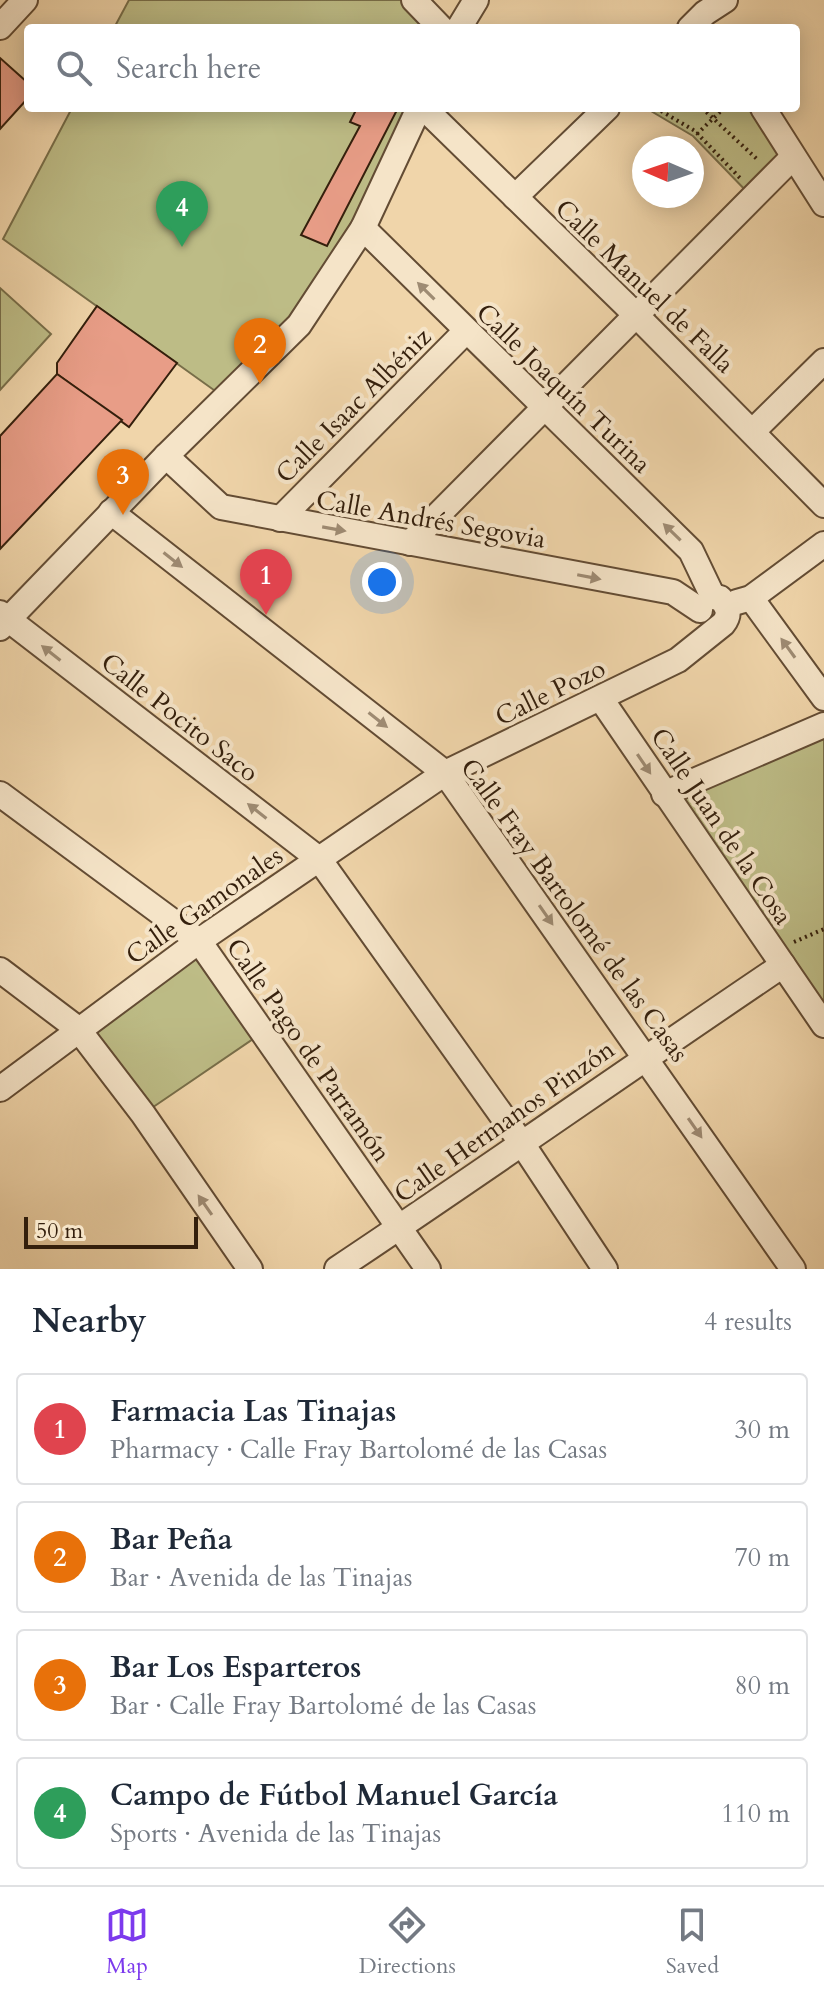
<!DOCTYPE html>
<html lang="en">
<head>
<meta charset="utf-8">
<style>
  body { margin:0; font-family:Cardo,serif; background:#f2f2f3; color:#1f2937 }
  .compass { position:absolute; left:632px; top:136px; width:72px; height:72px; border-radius:50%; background:#fff; box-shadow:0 4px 20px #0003; rotate:272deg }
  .scale { position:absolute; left:24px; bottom:20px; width:174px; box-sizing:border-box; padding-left:8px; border:4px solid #341f0c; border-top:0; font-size:22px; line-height:28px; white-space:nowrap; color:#341f0c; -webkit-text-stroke:6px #f5e4c8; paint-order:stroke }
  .you { position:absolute; left:382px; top:582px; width:28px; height:28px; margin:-20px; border:6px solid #fff; border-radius:50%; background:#1a73e8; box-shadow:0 0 0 12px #1a73e833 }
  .badge { display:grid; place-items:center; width:52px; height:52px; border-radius:50%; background:#7c3aed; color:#fff; font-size:26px; font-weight:700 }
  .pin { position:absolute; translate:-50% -66px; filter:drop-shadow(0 2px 4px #0008) }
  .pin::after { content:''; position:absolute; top:42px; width:28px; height:24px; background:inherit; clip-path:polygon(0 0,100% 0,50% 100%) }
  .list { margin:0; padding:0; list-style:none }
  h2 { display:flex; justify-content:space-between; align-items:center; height:104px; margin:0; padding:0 32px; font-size:34px }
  h2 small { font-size:26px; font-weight:400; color:#747a83 }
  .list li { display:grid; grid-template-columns:52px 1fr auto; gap:24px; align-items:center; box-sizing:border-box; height:112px; margin:0 16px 16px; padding:0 16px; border:2px solid #e0e1e3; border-radius:8px }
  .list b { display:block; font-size:30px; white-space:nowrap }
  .list p { margin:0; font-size:26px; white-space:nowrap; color:#747a83 }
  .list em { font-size:26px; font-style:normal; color:#747a83 }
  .icon { flex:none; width:44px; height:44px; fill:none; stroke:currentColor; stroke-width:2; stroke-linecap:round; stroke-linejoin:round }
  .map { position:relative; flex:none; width:824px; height:1269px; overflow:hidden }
  .search { position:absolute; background:#fff; box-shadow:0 4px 20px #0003; left:24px; right:24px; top:24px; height:88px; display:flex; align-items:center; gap:20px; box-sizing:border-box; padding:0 28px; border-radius:8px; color:#747a83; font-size:30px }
  .sheet { height:616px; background:#fff }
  nav { display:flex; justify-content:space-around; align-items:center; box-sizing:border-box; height:112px; border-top:2px solid #e0e1e3; background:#fff; font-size:22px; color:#747a83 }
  nav a { display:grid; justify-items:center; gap:4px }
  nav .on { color:#7c3aed }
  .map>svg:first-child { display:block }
  .green { fill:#bdbc86; stroke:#786e49; stroke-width:2 }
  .building { fill:#e89d87; stroke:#341f0c; stroke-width:2 }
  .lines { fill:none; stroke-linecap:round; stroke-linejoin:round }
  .minor-casing { stroke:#634c34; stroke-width:28 }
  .path { stroke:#341f0c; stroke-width:4; stroke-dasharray:2 4; stroke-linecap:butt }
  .minor { stroke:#f5e4c8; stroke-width:24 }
  .oneway { fill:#9e8b73 }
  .labels { text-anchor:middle; stroke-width:8; stroke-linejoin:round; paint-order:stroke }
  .street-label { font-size:26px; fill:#341f0c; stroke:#f5e4c8 }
</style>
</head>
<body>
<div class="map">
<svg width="824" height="1269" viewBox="0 0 824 1269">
  <rect width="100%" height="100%" fill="#f0d5aa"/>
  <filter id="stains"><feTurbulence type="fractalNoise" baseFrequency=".0025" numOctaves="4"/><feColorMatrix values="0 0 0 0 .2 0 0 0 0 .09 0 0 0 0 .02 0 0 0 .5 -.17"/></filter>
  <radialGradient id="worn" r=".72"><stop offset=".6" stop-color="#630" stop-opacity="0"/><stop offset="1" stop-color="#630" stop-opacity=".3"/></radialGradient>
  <g class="green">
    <polygon points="129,0 414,0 441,28 114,28"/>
    <polygon points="72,108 419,108 363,228 225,398 3,239"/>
    <polygon points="646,108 763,108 793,157 752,197 693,136"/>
    <polygon points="0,288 51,334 0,390"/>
    <polygon points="824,725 824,1025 665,794"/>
    <polygon points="199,941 262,1033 143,1114 78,1029"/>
  </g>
  <g class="building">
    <polygon points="0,58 28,83 28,98 0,129"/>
    <polygon points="357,108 398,108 327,246 301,235 360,126 350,122"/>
    <polygon points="97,306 177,363 129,427 57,374 57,363"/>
    <polygon points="57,374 122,420 0,549 0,436"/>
  </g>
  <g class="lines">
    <defs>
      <g id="minor">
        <polyline points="414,0 441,28"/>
        <polyline points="0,27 25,0"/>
        <polyline points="459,28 476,0"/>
        <polyline points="690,28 705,13 725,0"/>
        <polyline points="424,108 635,314 824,505"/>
        <polyline points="763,108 824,204"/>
        <polyline points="515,197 607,108"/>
        <polyline points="363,228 691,551 713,597"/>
        <polyline points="753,431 824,361"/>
        <polyline points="166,456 221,507 673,592 700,610"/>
        <polyline points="111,512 445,773 793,1269"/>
        <polyline points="280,519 466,331"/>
        <polyline points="410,543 793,157"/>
        <polyline points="751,598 824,698"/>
        <polyline points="737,602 751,598 824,544"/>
        <polyline points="0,613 319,859 523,1145 605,1269"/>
        <polyline points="0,628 166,456 299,325 363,228 419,108"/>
        <polyline points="601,699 824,1025"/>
        <polyline points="0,794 199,941 428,1269"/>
        <polyline points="664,794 824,725"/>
        <polyline points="0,970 78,1029 143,1114 250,1269"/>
        <path d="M 0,1089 L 199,941 L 445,773 L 678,660 L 723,624 C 731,614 728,607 720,598 L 713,597"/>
        <path d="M 337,1269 C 487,1169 633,1066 783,965"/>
      </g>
    </defs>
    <use href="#minor" class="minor-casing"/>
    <g class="path">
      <polyline points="656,108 695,131 740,178"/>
      <polyline points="702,108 758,160"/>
      <polyline points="697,134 724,108"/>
      <polyline points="794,942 824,929"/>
    </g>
    <use href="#minor" class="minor"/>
  </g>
  <defs><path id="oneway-solid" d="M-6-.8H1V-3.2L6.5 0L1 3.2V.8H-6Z" transform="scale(2)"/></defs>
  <g class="oneway">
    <use href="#oneway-solid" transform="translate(426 291) rotate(-135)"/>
    <use href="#oneway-solid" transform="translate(334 529) rotate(10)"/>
    <use href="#oneway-solid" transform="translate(672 532) rotate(-136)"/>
    <use href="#oneway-solid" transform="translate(173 560) rotate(38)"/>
    <use href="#oneway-solid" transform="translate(589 577) rotate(11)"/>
    <use href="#oneway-solid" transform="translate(788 648) rotate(-126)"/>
    <use href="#oneway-solid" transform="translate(51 653) rotate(-142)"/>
    <use href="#oneway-solid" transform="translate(378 720) rotate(38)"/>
    <use href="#oneway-solid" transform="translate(644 764) rotate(56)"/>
    <use href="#oneway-solid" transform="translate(257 811) rotate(-142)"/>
    <use href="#oneway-solid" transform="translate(546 915) rotate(55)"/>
    <use href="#oneway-solid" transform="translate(695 1128) rotate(55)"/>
    <use href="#oneway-solid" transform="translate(205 1205) rotate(-125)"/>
  </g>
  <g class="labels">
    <g class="street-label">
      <text transform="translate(645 286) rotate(44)" y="9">Calle Manuel de Falla</text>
      <text transform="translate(564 388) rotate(44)" y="9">Calle Joaquín Turina</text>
      <text transform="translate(353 405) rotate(-45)" y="9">Calle Isaac Albéniz</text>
      <text transform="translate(431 519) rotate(10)" y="9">Calle Andrés Segovia</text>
      <text transform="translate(550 692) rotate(-26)" y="9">Calle Pozo</text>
      <text transform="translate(180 717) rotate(38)" y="9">Calle Pocito Saco</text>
      <text transform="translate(722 826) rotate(56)" y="9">Calle Juan de la Cosa</text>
      <text transform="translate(204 905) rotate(-35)" y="9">Calle Gamonales</text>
      <text transform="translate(575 910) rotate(54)" y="9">Calle Fray Bartolomé de las Casas</text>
      <text transform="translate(309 1050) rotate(55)" y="9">Calle Pago de Parramón</text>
      <text transform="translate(504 1121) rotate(-35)" y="9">Calle Hermanos Pinzón</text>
    </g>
  </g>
  <rect width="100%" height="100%" filter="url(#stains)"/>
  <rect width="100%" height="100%" fill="url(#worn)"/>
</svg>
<svg class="compass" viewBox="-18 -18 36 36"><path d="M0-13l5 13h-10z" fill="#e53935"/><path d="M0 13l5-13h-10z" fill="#747a83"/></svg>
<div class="scale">50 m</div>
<div class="you"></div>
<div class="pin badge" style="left:266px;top:615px;background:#e0444e">1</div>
<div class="pin badge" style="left:260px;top:384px;background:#e8710a">2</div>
<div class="pin badge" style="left:123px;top:515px;background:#e8710a">3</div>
<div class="pin badge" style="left:182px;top:247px;background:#2e9e5b">4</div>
<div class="search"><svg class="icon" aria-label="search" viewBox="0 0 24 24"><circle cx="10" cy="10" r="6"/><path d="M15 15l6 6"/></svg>Search here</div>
</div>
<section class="sheet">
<h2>Nearby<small>4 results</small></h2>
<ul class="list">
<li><span class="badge" style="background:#e0444e">1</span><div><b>Farmacia Las Tinajas</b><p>Pharmacy · Calle Fray Bartolomé de las Casas</p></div><em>30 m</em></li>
<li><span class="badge" style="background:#e8710a">2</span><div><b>Bar Peña</b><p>Bar · Avenida de las Tinajas</p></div><em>70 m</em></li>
<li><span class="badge" style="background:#e8710a">3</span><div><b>Bar Los Esparteros</b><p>Bar · Calle Fray Bartolomé de las Casas</p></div><em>80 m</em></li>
<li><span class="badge" style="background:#2e9e5b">4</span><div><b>Campo de Fútbol Manuel García</b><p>Sports · Avenida de las Tinajas</p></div><em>110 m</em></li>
</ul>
</section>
<nav>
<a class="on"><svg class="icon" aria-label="map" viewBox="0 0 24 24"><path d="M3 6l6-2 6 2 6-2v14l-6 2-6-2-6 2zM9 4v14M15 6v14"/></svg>Map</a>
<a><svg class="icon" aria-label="directions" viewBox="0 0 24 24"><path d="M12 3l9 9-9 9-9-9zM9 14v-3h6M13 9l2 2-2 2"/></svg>Directions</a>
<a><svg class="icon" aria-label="saved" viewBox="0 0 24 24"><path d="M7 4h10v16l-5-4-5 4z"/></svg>Saved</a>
</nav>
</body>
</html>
